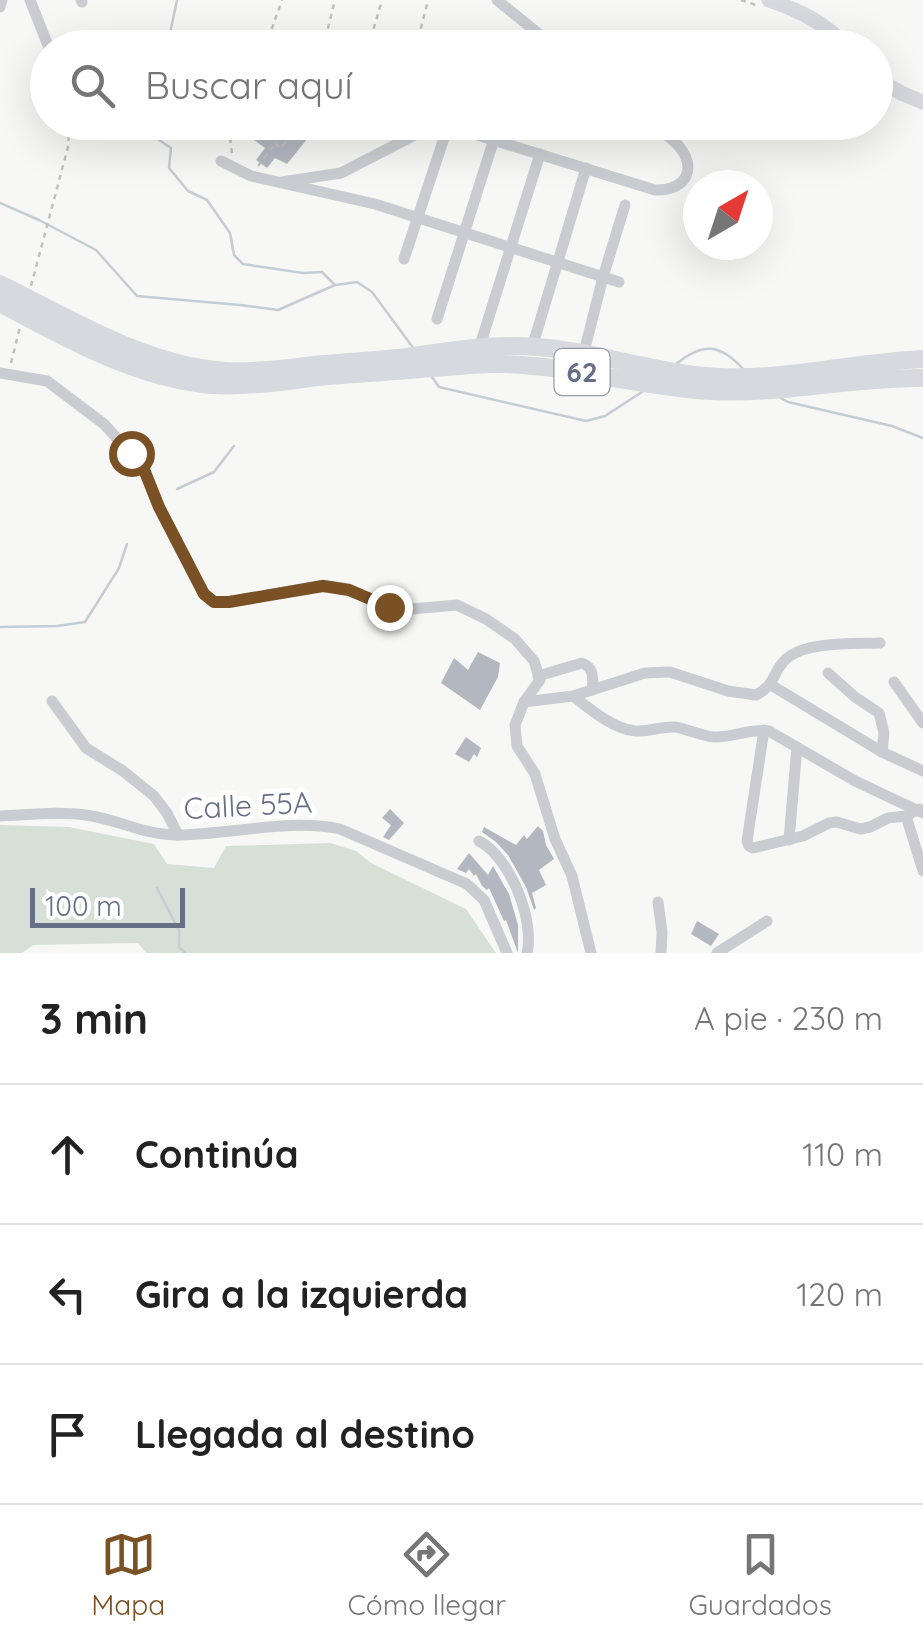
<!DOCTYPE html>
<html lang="es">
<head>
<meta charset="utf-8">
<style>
  body { margin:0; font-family:Quicksand,sans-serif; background:#f2f2f2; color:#222 }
  .compass { position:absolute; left:683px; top:170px; width:90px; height:90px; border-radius:50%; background:#fff; box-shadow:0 10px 40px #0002; rotate:39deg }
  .scale { position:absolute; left:30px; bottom:25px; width:155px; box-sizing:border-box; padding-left:10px; border:5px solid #676f87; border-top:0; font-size:28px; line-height:35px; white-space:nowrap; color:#676f87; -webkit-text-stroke:8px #fff; paint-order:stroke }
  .stop { position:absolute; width:30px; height:30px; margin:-22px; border:8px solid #7a5125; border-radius:50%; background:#fff }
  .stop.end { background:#7a5125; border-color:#fff; box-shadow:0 2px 10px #0008 }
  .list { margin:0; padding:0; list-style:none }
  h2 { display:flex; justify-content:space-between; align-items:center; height:130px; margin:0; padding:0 40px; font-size:42px }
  h2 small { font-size:32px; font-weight:400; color:#767676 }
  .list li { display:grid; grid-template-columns:65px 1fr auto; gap:30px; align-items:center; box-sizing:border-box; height:140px; padding:0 40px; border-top:2px solid #e0e0e0 }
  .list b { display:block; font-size:38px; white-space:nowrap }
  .list em { font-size:32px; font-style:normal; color:#767676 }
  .icon { flex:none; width:55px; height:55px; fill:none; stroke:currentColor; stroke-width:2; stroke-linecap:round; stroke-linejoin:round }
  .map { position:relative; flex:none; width:923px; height:953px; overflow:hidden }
  .search { position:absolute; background:#fff; box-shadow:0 10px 40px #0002; left:30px; right:30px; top:30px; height:110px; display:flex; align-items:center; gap:25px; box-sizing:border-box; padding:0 35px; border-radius:55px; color:#767676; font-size:38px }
  .sheet { height:550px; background:#fff }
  nav { display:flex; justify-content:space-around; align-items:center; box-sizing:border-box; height:140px; border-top:2px solid #e0e0e0; background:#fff; font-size:28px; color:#767676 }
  nav a { display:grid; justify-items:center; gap:5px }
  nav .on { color:#7a5125 }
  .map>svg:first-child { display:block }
  .green { fill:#d7e0d6 }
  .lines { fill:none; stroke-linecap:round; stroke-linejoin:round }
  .stream { stroke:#c6ccd3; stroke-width:2.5 }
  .building { fill:#b3b7c0 }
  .path { stroke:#c0c1c4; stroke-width:2.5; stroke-dasharray:5 5; stroke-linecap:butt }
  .minor { stroke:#cbccd1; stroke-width:11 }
  .major { stroke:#d8d9df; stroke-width:15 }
  .highway { stroke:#d8d9df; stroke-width:18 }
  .route { stroke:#7a5125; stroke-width:12 }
  .labels { text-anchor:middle; stroke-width:10; stroke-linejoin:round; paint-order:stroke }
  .shield { fill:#fff; stroke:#959aab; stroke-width:2.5 }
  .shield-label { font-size:28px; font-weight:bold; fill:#676f87 }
  .street-label { font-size:30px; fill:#676f87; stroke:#fff }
</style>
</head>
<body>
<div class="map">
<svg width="923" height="953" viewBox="0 0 923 953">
  <rect width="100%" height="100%" fill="#f7f8f5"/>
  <polygon class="green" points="0,825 69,827 154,844 167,864 214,868 226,846 330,843 356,851 371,863 466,909 496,953 146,953 138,943 33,945 22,953 0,953"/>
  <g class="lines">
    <g class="stream">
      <polyline points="167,48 177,0"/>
      <polyline points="157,122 153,136 171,148 169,168 188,191 207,200 230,233 234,255 243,264 303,273 322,272 334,284"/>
      <polyline points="0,203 39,220 96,250 137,296 240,305 278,310 335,285 357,282 372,292 414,349"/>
      <path d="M 675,365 C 702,342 720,343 744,370"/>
      <polyline points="432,377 439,387 586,421 605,416 642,392"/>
      <polyline points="777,396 788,402 892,426 923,438"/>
      <polyline points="177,489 214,472 234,446"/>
      <polyline points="0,627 57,626 85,622 119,568 127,544"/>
      <polyline points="157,888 179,930 179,947 185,953"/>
    </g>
  </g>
  <g class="building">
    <polygon points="268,122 298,122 307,129 303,134 308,138 287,164 275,158 267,168 256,160 265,148 254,140"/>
    <polygon points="478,652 500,663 498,677 480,710 441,683 454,658 468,670"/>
    <polygon points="466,737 481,748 477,757 474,754 469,762 455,754"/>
    <polygon points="390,809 404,823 389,840 383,837 391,825 382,818"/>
    <polygon points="538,826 543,831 546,845 554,859 539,870 546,885 532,893 536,908 534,910 526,887 508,855 496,842 482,832 484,827 516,845 524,835 527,839"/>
    <polygon points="469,853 488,875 493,866 509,894 518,925 518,953 506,920 504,921 489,888 487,890 482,886 476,874 474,876 469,869 466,873 457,869"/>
    <polygon points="697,921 719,934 711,946 691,934"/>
  </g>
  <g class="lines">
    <g class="path">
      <polyline points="741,0 756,5"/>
      <polyline points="265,48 282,0"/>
      <polyline points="323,48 335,0"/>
      <polyline points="368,48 382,0"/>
      <polyline points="416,48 428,0"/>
      <polyline points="273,122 264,136 281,148 301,122"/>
      <polyline points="232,153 229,130 243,127 246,122"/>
      <polyline points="258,166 274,145"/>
      <polyline points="31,286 68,147 70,122"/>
      <polyline points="11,363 20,327"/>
    </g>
    <g class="minor">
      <polyline points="30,0 49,48"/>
      <polyline points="81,0 82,2"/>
      <polyline points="497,0 556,48"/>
      <polyline points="0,7 2,0"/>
      <polyline points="221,161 251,176 375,204 619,282"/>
      <path d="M 282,182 L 341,173 L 426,129 L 436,126 L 448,126 L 655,190 C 687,191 699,167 676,143 C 668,136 659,129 650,122"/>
      <polyline points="404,259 448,126"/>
      <polyline points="437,319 494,139"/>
      <polyline points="482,339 540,154"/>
      <polyline points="534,341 586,168"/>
      <polyline points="585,348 603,277 625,205"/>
      <polyline points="0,373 47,381 104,424 143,467 159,507 204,594 214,602 229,602 323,585 349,589 389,607 411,609 457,605 486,619 515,639 534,661 540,680 524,702 515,725 517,746 535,774 555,839 572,876 591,953"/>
      <polyline points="828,673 855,697 879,713 884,733 882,752"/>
      <path d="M 538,676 L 582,663 C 595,669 592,676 593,690"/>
      <polyline points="894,682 923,723"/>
      <polyline points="771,685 882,752 923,771"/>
      <path d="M 573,696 C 590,709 613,729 635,731 C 648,732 662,726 675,727 C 688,729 701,736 714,737 C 733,738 750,728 769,731 L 855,781 L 923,813"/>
      <polyline points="52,701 86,748 123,771 154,796 167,813 178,835"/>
      <path d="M 524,702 L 573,696 L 645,673 L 670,672 L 728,691 L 756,695 C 776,685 772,672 786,659 C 806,641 855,644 880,643"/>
      <polyline points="764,730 747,841 749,846 753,848 803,836 829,823 837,822 860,829 870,827 888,818 906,816 919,809"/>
      <path d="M 0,816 C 28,815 58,811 86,815 C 117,819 144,835 177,835 C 228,835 291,818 340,829 L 467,884 L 484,900 L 507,953"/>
      <polyline points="906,816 923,871"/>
      <polyline points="789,840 797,747"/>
      <path d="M 479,841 C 510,857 535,920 527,953"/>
      <polyline points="658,902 662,932 661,953"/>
      <polyline points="717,953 767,921"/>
    </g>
    <g class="major">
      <path d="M 769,0 C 800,11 825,22 847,48"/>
      <polyline points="876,78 901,93 923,102"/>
    </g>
    <g class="highway">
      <path d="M 0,284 C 71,319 144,365 224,371 C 254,373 285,368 315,365 C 342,362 370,361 398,358 C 437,353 478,345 518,346 C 586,347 652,374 720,377 C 787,380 855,362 923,359"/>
      <path d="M 0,303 C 65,338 136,378 211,385 C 244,387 277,383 310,378 C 342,374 376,373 408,370 C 439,368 469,364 499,364 C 571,365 639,387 710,391 C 780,395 853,377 923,378"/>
    </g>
  </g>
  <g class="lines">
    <polyline class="route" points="131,453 143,467 159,507 204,594 214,602 229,602 323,586 349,590 389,607"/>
  </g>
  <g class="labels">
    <rect class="shield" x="554.5" y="349" width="55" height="46" rx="8"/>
    <g class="shield-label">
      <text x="582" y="382">62</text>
    </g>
    <g class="street-label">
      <text transform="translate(248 806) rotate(-3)" y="10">Calle 55A</text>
    </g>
  </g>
</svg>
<svg class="compass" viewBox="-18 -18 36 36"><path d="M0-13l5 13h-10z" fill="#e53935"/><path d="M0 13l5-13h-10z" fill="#767676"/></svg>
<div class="scale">100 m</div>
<div class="stop" style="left:131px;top:453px"></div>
<div class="stop end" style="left:389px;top:607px"></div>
<div class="search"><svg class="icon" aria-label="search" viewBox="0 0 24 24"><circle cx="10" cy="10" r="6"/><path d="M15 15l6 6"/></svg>Buscar aquí</div>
</div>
<section class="sheet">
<h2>3 min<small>A pie · 230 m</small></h2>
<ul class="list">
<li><svg class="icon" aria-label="ahead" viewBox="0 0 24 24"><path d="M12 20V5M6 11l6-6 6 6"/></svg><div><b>Continúa</b></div><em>110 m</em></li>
<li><svg class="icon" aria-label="left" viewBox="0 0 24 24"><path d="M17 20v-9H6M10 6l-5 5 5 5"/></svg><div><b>Gira a la izquierda</b></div><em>120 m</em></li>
<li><svg class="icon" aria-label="arrive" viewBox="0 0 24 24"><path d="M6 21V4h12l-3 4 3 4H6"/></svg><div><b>Llegada al destino</b></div></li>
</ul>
</section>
<nav>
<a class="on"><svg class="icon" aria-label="map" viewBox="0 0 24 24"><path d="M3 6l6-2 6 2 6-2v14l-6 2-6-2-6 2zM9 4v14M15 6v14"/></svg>Mapa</a>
<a><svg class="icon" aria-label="directions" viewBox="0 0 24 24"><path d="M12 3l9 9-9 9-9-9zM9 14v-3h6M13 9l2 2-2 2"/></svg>Cómo llegar</a>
<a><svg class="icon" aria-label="saved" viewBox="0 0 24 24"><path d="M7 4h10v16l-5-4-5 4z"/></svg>Guardados</a>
</nav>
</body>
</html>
